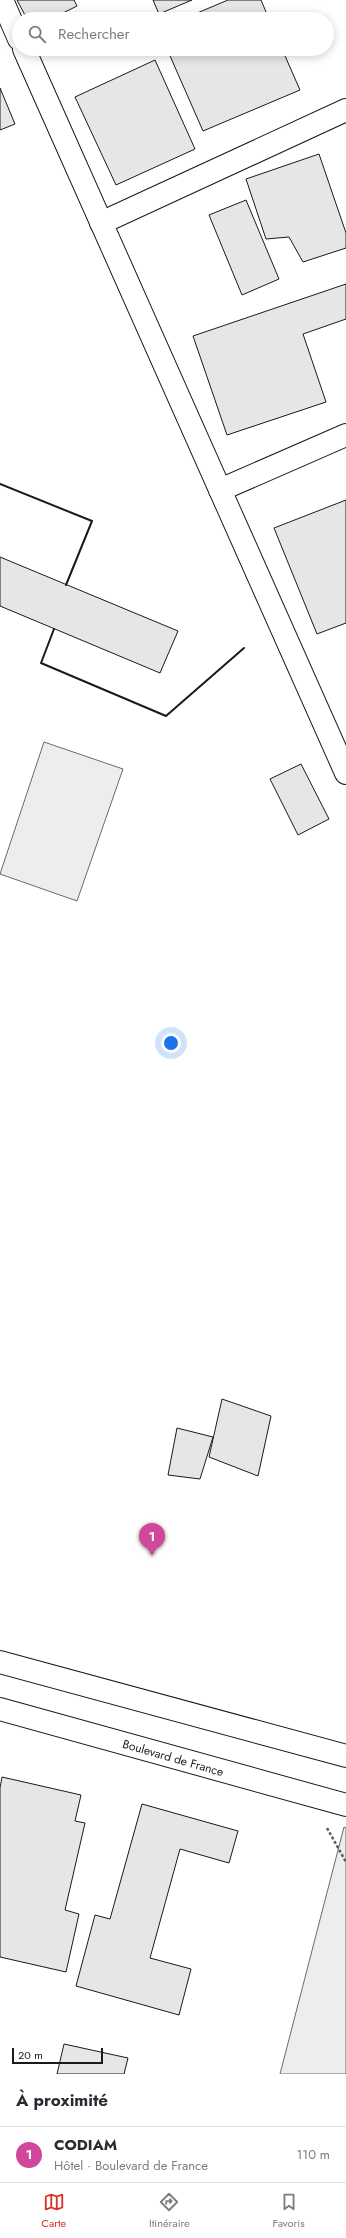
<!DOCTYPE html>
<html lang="fr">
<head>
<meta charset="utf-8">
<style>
  body { margin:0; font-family:Jost,sans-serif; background:#f7f7f7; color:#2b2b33 }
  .scale { position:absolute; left:12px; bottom:10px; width:91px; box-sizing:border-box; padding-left:4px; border:2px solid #1a1a1a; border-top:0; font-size:11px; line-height:14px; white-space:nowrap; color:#1a1a1a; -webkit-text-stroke:3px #fff; paint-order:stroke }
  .you { position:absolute; left:171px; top:1043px; width:14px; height:14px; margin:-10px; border:3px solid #fff; border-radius:50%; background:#1a73e8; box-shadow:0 0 0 6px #1a73e833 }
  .badge { display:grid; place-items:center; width:26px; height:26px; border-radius:50%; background:#d93025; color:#fff; font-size:13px; font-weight:700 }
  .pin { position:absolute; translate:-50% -33px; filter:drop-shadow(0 1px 2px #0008) }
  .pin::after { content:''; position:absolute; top:21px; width:14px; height:12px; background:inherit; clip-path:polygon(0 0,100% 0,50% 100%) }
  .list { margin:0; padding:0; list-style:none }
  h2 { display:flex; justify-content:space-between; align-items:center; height:52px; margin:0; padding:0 16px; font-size:17px }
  h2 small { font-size:13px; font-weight:400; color:#7c7c81 }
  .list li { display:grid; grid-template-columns:26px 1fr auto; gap:12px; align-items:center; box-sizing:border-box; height:56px; padding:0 16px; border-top:1px solid #e1e1e2 }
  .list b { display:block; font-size:15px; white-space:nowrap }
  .list p { margin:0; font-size:13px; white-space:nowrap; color:#7c7c81 }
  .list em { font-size:13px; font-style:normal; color:#7c7c81 }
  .icon { flex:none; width:22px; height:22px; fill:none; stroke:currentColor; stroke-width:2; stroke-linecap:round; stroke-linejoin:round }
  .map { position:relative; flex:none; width:346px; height:2074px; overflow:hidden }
  .search { position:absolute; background:#fff; box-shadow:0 2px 10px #0003; left:12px; right:12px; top:12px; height:44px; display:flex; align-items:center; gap:10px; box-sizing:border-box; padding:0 14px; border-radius:22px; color:#7c7c81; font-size:15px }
  .sheet { height:108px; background:#fff }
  nav { display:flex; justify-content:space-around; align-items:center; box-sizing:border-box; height:56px; border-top:1px solid #e1e1e2; background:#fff; font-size:11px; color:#7c7c81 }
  nav a { display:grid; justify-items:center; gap:2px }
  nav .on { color:#d93025 }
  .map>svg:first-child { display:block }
  .green { fill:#ededed; stroke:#6a6a6a }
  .building { fill:#e6e6e6; stroke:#1a1a1a }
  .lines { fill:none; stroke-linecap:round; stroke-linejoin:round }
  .minor-casing { stroke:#1a1a1a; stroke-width:24 }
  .tertiary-casing { stroke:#1a1a1a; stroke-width:24 }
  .path { stroke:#5f5f5f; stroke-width:2.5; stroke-dasharray:3 2; stroke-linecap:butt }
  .minor { stroke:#fff; stroke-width:22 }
  .tertiary { stroke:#fff; stroke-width:22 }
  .wall { stroke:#1a1a1a; stroke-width:2 }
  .labels { text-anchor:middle; stroke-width:3; stroke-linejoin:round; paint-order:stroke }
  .street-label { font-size:12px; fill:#1a1a1a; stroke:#fff }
</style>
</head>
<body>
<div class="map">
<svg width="346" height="2074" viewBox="0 0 346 2074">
  <rect width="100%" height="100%" fill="#fff"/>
  <g class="green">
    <polygon points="44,742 123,769 77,901 0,874"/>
    <polygon points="344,1827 346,1828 346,2074 280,2074"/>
  </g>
  <g class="building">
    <polygon points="17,0 74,0 77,6 51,19 27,19"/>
    <polygon points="153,0 192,0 159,14"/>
    <polygon points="228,0 261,0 269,19 183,19"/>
    <polygon points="167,49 282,49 300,90 203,131"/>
    <polygon points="155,60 195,149 116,185 75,97"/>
    <polygon points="0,88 15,124 0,130"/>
    <polygon points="319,154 346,233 346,248 303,262 289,237 266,239 246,179"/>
    <polygon points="246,200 279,279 242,295 209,215"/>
    <polygon points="346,284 346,319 303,334 326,402 227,435 193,336"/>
    <polygon points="346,500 346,623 317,634 274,528"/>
    <polygon points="0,557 178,631 160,673 0,606"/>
    <polygon points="301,764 329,819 298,835 270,779"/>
    <polygon points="222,1399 271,1416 258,1476 209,1457"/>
    <polygon points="177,1428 213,1437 200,1479 168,1475"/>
    <polygon points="2,1777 81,1795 75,1821 85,1823 65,1910 79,1914 66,1972 0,1957 0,1788"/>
    <polygon points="142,1804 238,1831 229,1863 180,1849 150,1958 191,1969 179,2015 76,1986 95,1915 110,1919"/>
    <polygon points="64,2044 128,2058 124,2074 57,2074"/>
  </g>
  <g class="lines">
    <defs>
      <g id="minor">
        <polyline points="2,0 19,39"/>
        <polyline points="24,49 346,773"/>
        <polyline points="101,223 346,110"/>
        <polyline points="220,490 346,435"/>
      </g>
      <g id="tertiary">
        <polyline points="0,1662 346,1756"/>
        <polyline points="0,1709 346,1805"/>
      </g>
    </defs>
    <use href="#minor" class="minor-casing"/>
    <use href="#tertiary" class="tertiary-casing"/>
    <polyline class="path" points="327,1828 346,1862"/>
    <use href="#minor" class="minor"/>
    <use href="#tertiary" class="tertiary"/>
    <g class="wall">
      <polyline points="0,484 92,521 66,585"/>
      <polyline points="54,629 41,663 166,716 244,648"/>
    </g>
  </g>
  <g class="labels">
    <g class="street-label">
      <text transform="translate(173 1758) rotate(16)" y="4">Boulevard de France</text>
    </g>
  </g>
</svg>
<div class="scale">20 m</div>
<div class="you"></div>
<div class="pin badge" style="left:152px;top:1556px;background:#d1479c">1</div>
<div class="search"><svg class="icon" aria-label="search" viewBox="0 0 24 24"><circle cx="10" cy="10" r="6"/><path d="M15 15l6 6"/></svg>Rechercher</div>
</div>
<section class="sheet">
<h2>À proximité<small></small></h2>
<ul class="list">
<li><span class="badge" style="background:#d1479c">1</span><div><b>CODIAM</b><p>Hôtel · Boulevard de France</p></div><em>110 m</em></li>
</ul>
</section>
<nav>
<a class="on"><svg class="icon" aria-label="map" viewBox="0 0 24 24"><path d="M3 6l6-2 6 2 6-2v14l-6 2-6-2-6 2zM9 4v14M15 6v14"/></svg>Carte</a>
<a><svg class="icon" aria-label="directions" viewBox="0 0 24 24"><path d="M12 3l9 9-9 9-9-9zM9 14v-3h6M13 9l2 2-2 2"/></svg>Itinéraire</a>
<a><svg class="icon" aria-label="saved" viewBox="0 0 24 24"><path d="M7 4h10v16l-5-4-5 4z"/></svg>Favoris</a>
</nav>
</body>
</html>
